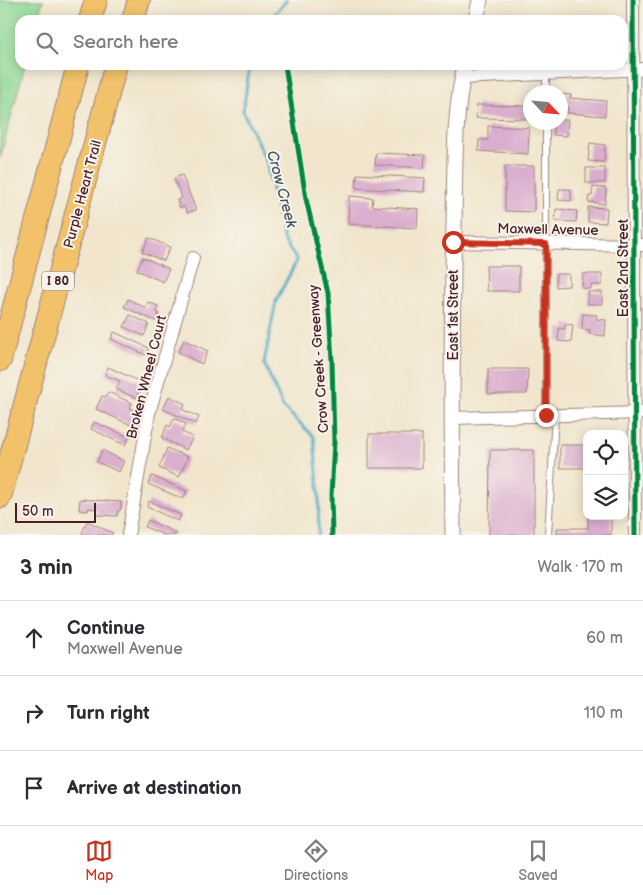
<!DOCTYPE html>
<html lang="en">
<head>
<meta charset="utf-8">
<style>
  body { margin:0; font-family:"Balsamiq Sans",sans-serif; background:#f2f2f3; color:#2b2b33 }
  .controls { position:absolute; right:15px; bottom:15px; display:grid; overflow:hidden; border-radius:10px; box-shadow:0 2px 12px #0003 }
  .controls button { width:45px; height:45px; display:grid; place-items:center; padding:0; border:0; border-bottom:1px solid #e1e1e2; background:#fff; color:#2b2b33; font:25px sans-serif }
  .compass { position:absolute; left:523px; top:85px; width:45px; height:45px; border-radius:50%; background:#fff; box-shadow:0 2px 12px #0003; rotate:116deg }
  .scale { position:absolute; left:15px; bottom:12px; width:81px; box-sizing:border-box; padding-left:5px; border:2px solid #4a1f2b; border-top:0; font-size:14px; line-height:18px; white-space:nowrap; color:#4a1f2b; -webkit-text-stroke:4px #f7f3e8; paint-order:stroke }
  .stop { position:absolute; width:15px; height:15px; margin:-11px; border:4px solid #c8321e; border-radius:50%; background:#fff }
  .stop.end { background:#c8321e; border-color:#fff; box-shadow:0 1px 5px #0008 }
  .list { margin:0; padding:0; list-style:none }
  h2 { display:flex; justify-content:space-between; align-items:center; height:65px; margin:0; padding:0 20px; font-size:21px }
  h2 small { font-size:16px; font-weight:400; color:#7c7c81 }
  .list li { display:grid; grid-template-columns:32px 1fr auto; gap:15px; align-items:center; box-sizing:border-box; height:75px; padding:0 20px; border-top:1px solid #e1e1e2 }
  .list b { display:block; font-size:19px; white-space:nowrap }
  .list p { margin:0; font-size:16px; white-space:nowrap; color:#7c7c81 }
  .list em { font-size:16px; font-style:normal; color:#7c7c81 }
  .icon { flex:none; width:28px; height:28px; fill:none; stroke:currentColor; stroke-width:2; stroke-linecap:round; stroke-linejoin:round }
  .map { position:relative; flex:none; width:643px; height:535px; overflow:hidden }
  .search { position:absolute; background:#fff; box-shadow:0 2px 12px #0003; left:15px; right:15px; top:15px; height:55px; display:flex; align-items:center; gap:12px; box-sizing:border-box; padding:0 18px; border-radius:15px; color:#7c7c81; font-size:19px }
  .sheet { height:290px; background:#fff }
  nav { display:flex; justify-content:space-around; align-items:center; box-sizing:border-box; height:70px; border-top:1px solid #e1e1e2; background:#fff; font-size:14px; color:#7c7c81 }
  nav a { display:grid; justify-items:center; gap:2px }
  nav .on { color:#c8321e }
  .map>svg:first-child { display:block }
  .green { fill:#8dd895; stroke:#6c7c60 }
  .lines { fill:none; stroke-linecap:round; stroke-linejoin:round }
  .stream { stroke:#41a9c1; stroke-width:3 }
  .building { fill:#daaecf }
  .service-casing { stroke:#9e827c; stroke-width:8 }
  .minor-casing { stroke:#9e827c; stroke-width:14 }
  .tertiary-casing { stroke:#9e827c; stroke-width:17 }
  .motorway-casing { stroke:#9e827c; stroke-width:24 }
  .service { stroke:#fff; stroke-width:6 }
  .minor { stroke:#fff; stroke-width:12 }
  .tertiary { stroke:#fff; stroke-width:15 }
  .motorway { stroke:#f2c26a; stroke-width:22 }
  .cycleway-casing { stroke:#f7f3e8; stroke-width:8 }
  .cycleway { stroke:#00873e; stroke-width:5 }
  .route { stroke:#c8321e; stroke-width:6 }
  .labels { text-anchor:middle; stroke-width:4; stroke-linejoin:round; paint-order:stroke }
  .shield { fill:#f7f3e8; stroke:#7e5f64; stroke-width:1 }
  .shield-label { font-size:12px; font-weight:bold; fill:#4a1f2b }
  .street-label { font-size:14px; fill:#4a1f2b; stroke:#f7f3e8 }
  .water-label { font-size:15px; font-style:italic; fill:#465667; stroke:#f7f3e8 }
</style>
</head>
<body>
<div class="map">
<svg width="643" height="535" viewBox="0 0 643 535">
  <rect width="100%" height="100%" fill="#f7f3e8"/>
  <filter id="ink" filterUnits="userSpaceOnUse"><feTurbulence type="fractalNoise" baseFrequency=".02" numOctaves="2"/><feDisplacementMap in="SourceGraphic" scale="10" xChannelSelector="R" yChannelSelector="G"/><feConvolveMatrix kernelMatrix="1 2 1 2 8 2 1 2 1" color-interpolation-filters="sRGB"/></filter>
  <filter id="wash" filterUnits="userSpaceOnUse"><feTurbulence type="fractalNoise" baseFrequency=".0096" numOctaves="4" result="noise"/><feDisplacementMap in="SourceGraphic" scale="20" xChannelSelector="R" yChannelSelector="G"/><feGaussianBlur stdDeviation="1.12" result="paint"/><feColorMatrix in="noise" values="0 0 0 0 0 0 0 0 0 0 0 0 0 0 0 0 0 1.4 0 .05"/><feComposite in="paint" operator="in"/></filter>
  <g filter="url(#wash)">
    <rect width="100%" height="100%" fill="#f1e6cd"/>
    <polygon class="green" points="0,0 43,0 37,20 20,20 20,65 25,65 0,158"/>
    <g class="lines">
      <g class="stream">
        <polyline points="269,20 287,0"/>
        <polyline points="250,65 243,111 266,161 283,239 297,260 276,301 264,363 283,407 314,437 319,496 318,535"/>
      </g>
    </g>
    <g id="blocks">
      <g class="building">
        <polygon points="560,94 571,95 570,98 606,101 605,116 567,113 568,106 560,106"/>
        <polygon points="477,105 530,106 530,119 476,118"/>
        <polygon points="560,120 568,120 567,136 553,135 554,122 560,122"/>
        <polygon points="488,126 529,128 528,154 478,151 479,140 488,140"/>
        <polygon points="590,143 605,145 604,162 588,161"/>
        <polygon points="376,153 425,155 424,168 375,165"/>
        <polygon points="505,166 534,166 534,212 505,211"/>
        <rect x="586" y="168" width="19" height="15"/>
        <polygon points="357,174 425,178 424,192 356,188"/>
        <polygon points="182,175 196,210 187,213 184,206 180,208 177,200 182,198 174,178"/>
        <polygon points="593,187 606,188 605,204 588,202 589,196 592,196"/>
        <polygon points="559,189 571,189 571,201 558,200"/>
        <polygon points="349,196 373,198 372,206 418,209 417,228 348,224"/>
        <polygon points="588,207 607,208 606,223 588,222"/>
        <polygon points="556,209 577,211 576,222 555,221"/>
        <polygon points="149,238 170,247 164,261 142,252"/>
        <polygon points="143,257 169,269 163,282 137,270"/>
        <polygon points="486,266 519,266 519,291 487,291"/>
        <polygon points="556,274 569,274 569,286 556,287"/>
        <polygon points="583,274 602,274 602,285 591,285 591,289 582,288"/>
        <rect x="588" y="292" width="14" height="12"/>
        <polygon points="128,299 146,308 148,302 158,306 156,312 159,313 156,321 124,307"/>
        <polygon points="583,314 597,315 596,319 606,320 605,336 589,334 590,330 582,329"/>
        <polygon points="130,315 149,324 144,336 124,327"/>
        <polygon points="565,324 573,325 571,342 558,341 559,328 565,329"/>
        <polygon points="114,332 149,348 146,355 111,339"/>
        <polygon points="184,340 208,351 202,364 178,352"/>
        <polygon points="108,367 143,383 136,398 116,389 120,381 105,375"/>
        <polygon points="488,369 528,369 527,394 488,394"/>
        <polygon points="108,392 132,403 130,408 137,411 131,425 96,409 102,396 106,397"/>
        <polygon points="169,396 185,404 183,410 199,417 196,424 163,409"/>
        <polygon points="174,418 186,424 182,432 193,437 186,450 162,438 167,425 170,427"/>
        <polygon points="94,422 129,437 125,445 91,429"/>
        <rect x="369" y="434" width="53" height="34"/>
        <rect x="560" y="445" width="27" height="23"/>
        <polygon points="167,448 188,457 179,477 159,468"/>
        <polygon points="102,450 124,461 119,472 97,462"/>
        <polygon points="490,450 534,450 534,535 489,535"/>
        <polygon points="152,476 187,491 183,499 148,484"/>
        <polygon points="80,499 121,502 121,510 118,510 117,516 97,515 97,509 88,508 88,511 79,510"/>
        <polygon points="149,501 181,515 178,521 147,507"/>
        <polygon points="588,516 611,516 611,535 557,535 557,528 588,528"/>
        <polygon points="148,520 176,533 175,535 164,535 145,527"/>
        <polygon points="87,521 113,533 112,535 85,535 82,533"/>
      </g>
    </g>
  </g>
  <g filter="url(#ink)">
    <use href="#blocks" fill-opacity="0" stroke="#9e827c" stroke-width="1"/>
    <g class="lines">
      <defs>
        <g id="service">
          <polyline points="546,92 546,73"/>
          <polyline points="546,415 546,122"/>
          <polyline points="548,535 555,415"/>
        </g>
        <g id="minor">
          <polyline points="633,0 635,535"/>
          <polyline points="462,78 643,69"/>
          <polyline points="453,242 643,245"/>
          <polyline points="452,418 642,413"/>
          <polyline points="128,535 149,413 193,258"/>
        </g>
        <g id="tertiary">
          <polyline points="476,20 480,0"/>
          <path d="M 453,535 C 452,433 451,330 454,228 C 455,175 453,116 465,65"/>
        </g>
        <g id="motorway">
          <polyline points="90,20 96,0"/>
          <polyline points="133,20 139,0"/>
          <polyline points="0,360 78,65"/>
          <polyline points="0,497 116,65"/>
        </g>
      </defs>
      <use href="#service" class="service-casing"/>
      <use href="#minor" class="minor-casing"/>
      <use href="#tertiary" class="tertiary-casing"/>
      <use href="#motorway" class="motorway-casing"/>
      <use href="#service" class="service"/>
      <use href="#minor" class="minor"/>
      <use href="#tertiary" class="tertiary"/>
      <use href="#motorway" class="motorway"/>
      <defs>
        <g id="cycleway">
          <polyline points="633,0 635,535"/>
          <polyline points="285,65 306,199 328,293 332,361 334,442 331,496 332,535"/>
        </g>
      </defs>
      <use href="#cycleway" class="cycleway-casing"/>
      <use href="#cycleway" class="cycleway"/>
    </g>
  </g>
  <g class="lines" filter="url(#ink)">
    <polyline class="route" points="453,242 546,244 546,415"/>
  </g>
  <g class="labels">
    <rect class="shield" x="42" y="271.5" width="32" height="19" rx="4"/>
    <g class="shield-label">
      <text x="58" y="285">I 80</text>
    </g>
    <g class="street-label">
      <text transform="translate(82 194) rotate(-75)" y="5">Purple Heart Trail</text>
      <text transform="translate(548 229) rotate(1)" y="5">Maxwell Avenue</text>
      <text transform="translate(623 268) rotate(-90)" y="5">East 2nd Street</text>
      <text transform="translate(453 315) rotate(-90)" y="5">East 1st Street</text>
      <text transform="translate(318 359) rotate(-94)" y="5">Crow Creek - Greenway</text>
      <text transform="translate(146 377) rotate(-76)" y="5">Broken Wheel Court</text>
    </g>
    <g class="water-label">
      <text transform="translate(282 189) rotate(75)" y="5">Crow Creek</text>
    </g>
  </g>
</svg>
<div class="controls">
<button><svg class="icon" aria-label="locate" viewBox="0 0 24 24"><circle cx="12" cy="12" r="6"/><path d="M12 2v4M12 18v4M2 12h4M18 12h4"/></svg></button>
<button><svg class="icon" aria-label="layers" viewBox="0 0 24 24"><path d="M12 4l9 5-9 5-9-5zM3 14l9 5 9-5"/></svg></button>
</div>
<svg class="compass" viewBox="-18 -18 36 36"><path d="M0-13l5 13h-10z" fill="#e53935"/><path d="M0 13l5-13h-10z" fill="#7c7c81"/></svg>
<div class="scale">50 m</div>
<div class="stop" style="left:453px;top:242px"></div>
<div class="stop end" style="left:546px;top:415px"></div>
<div class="search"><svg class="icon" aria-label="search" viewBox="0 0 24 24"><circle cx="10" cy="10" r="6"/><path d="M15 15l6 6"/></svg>Search here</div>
</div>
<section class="sheet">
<h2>3 min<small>Walk · 170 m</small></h2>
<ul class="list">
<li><svg class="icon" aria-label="ahead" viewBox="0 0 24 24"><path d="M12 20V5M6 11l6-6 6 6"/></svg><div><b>Continue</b><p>Maxwell Avenue</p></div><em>60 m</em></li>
<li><svg class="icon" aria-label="right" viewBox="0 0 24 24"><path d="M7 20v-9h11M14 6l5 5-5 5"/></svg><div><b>Turn right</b></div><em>110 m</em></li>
<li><svg class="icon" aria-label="arrive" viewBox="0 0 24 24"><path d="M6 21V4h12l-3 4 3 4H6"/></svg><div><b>Arrive at destination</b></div></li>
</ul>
</section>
<nav>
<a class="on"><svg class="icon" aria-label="map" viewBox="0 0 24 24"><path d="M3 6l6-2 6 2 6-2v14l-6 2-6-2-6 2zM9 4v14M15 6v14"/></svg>Map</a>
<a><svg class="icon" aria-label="directions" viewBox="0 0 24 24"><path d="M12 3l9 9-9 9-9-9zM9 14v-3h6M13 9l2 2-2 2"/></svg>Directions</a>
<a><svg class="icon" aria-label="saved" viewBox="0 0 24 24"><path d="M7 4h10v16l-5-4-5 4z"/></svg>Saved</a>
</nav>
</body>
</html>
